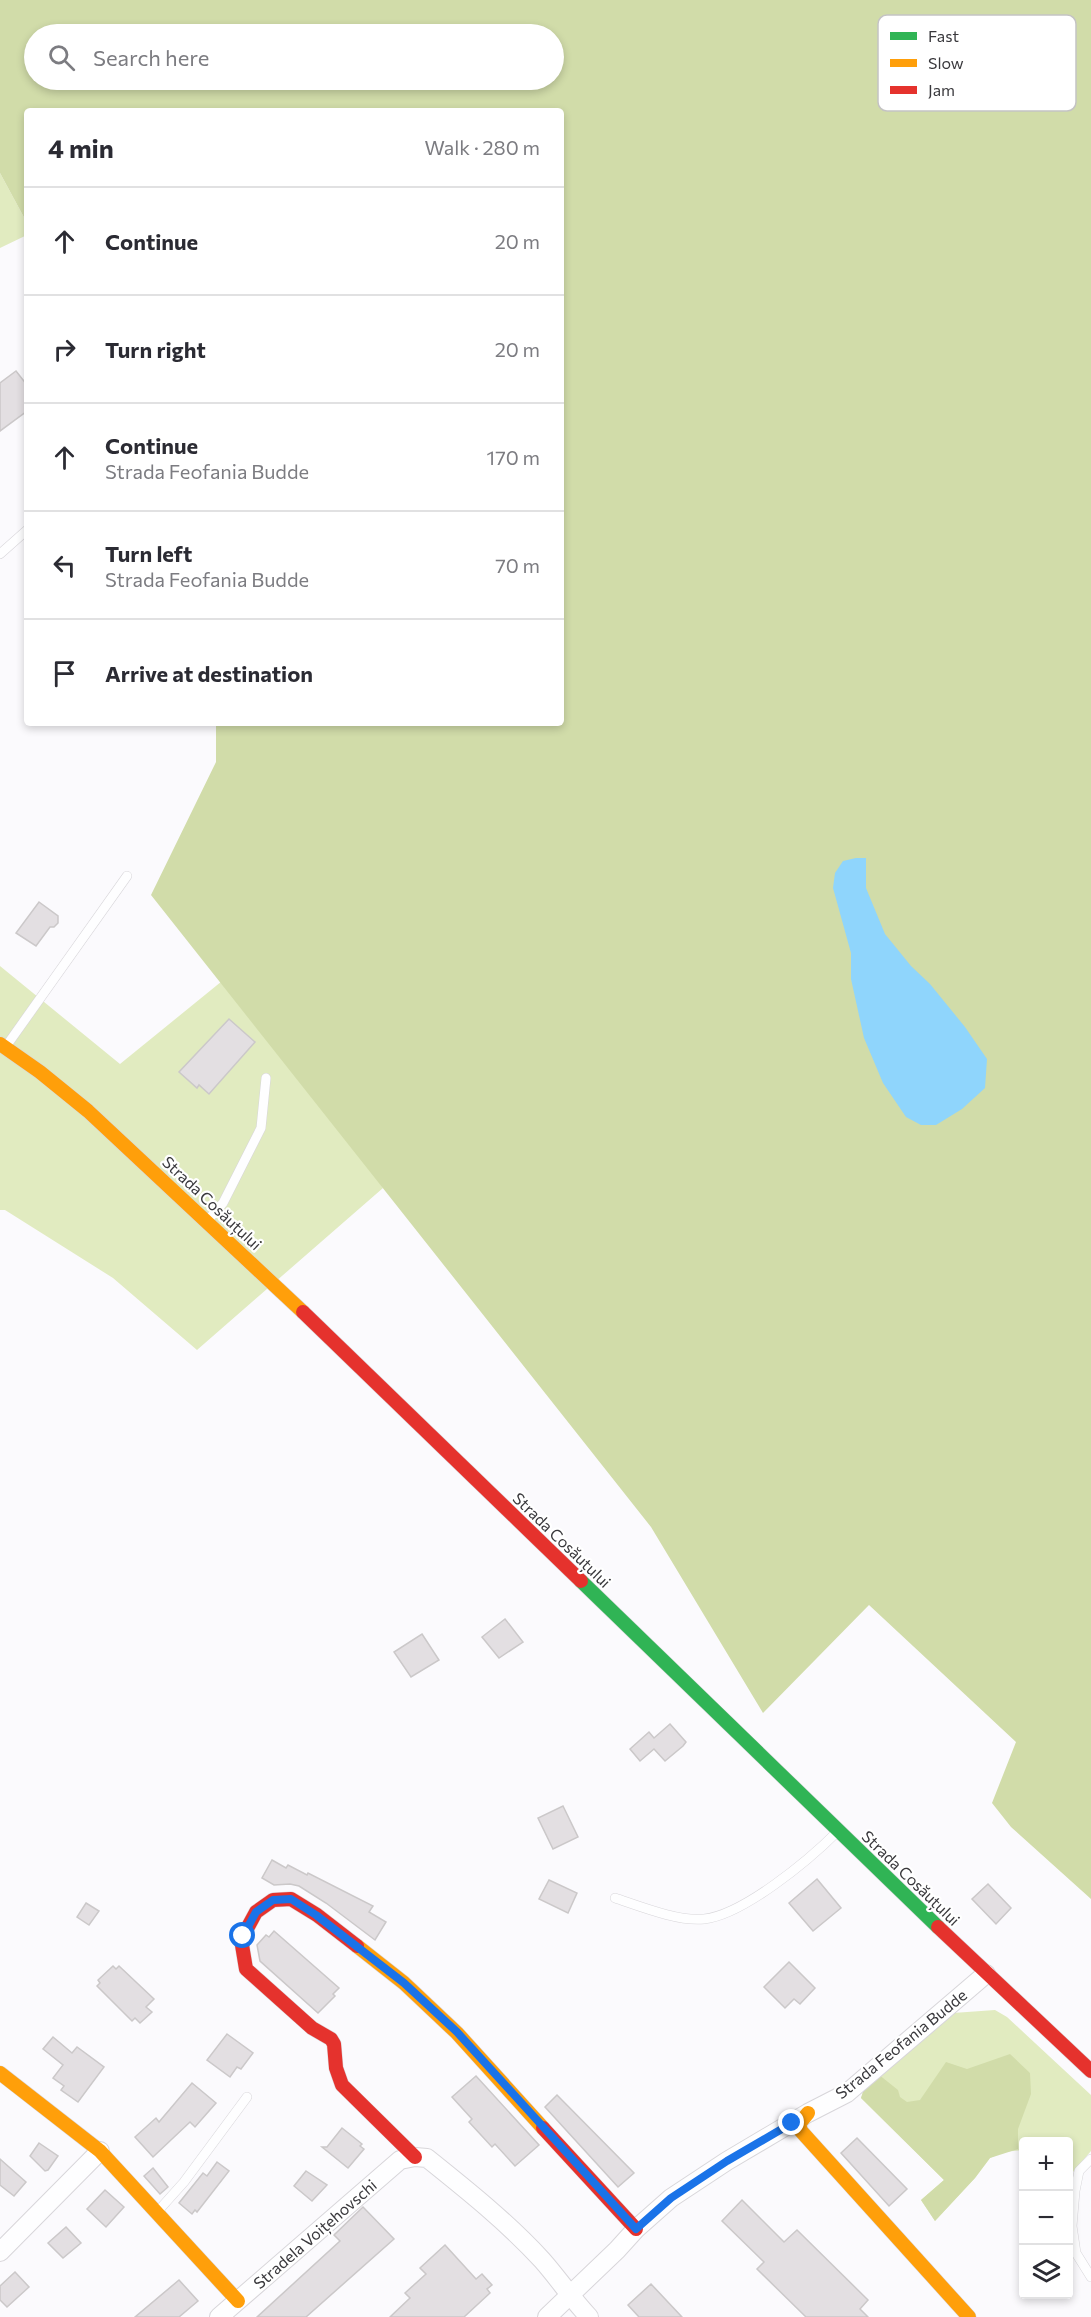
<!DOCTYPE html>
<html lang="en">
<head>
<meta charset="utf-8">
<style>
  body { margin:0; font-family:Commissioner,sans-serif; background:#f7f7f7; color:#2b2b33 }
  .controls { position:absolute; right:18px; bottom:18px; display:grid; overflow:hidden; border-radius:6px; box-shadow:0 3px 9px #0003 }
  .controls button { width:54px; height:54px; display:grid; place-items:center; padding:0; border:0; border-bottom:2px solid #e1e1e2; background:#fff; color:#2b2b33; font:30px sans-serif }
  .stop { position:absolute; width:18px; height:18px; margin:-14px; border:4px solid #1a73e8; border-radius:50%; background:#fff }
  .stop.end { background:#1a73e8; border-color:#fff; box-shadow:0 2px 6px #0008 }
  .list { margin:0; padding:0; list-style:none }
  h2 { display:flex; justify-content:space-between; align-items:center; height:78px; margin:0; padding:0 24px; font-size:26px }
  h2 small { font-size:20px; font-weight:400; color:#7c7c81 }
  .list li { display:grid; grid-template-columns:39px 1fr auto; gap:18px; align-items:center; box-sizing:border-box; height:108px; padding:0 24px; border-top:2px solid #e1e1e2 }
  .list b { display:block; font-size:22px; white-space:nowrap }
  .list p { margin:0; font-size:20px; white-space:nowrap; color:#7c7c81 }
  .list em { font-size:20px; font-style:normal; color:#7c7c81 }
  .icon { flex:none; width:33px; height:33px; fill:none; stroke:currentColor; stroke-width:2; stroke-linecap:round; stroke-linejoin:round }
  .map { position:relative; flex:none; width:1091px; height:2317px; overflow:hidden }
  .search { position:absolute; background:#fff; box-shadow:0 3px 9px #0003; left:24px; top:24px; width:540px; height:66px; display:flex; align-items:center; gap:15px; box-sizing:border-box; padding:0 21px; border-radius:33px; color:#7c7c81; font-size:22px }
  .panel { position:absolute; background:#fff; box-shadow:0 3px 9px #0003; left:24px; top:108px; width:540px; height:618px; border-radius:6px }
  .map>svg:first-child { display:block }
  .green { fill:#e1ebc0 }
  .forest { fill:#d1dca9; fill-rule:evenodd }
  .water { fill:#8fd5fc }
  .building { fill:#e3dfe2; stroke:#cbc8c9; stroke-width:1.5 }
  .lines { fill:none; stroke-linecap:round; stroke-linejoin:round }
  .lane-casing { stroke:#d8d6da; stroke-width:10 }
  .street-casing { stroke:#d8d6da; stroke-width:20 }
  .fast-casing { stroke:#d8d6da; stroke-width:15 }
  .slow-casing { stroke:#d8d6da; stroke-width:15 }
  .jam-casing { stroke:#d8d6da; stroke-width:15 }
  .lane { stroke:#fefeff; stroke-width:9 }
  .street { stroke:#fefeff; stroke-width:18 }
  .fast { stroke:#30b455; stroke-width:14 }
  .slow { stroke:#ff9f0a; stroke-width:14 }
  .jam { stroke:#e5322d; stroke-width:14 }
  .route { stroke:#1a73e8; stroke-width:8 }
  .labels { text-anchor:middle; stroke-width:4.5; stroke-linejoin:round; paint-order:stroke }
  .street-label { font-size:16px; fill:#39383c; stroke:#fff }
  .key { fill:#fff; stroke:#c4c3c4; stroke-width:1.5 }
  .key-label { font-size:16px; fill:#39383c }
</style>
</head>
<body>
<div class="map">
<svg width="1091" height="2317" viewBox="0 0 1091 2317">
  <rect width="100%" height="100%" fill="#fbfafd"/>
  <g class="green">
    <polygon points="0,173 27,223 27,235 0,248"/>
    <polygon points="243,964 383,1188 197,1350 113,1278 5,1210 0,1210 0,966 120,1064"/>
    <polygon points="995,2010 1007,2017 1091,2095 1091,2151 1073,2172 1069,2205 1068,2142 1024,2142 1023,2150 1004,2152 990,2158 975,2178 935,2221 921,2200 944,2180 861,2098 865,2086 953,2013"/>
  </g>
  <g class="forest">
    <path d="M 0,0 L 1091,0 L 1091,1899 L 1011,1827 L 992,1803 L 1016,1742 L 869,1605 L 763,1713 L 651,1527 L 151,895 L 216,762 L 216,723 L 561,723 L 561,111 L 27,111 L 27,223 L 0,173 ZM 34,34 L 554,34 L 554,80 L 34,80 Z"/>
    <polygon points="1010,2054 1030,2073 1031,2094 1018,2129 1018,2149 990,2158 975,2178 935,2221 921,2200 944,2180 861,2098 865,2086 878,2074 898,2090 900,2097 907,2102 920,2100 946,2062 967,2069"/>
  </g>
  <polygon class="water" points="856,858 866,858 866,888 885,934 911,966 930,984 965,1027 987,1059 985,1088 962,1109 936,1125 921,1125 906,1117 883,1083 864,1038 851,979 851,953 833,888 835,873 843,861"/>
  <g class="building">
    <polygon points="16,371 27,385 27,411 0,431 0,383"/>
    <polygon points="39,902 58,916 58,923 54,927 50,927 36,946 16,933"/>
    <polygon points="229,1019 255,1042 209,1094 199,1085 197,1088 179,1072"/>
    <polygon points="505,1619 523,1642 499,1658 482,1637"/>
    <polygon points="422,1634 439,1660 411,1677 394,1652"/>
    <polygon points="670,1724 686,1742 683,1746 665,1761 654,1749 640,1761 630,1749 649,1732 654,1738"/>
    <polygon points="563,1806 578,1837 553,1849 538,1818"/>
    <polygon points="272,1860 286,1868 288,1865 307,1875 308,1873 373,1906 369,1912 386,1922 375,1940 326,1903 299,1886 290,1884 274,1885 262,1878"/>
    <polygon points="817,1879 841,1908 813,1931 789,1903"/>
    <polygon points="549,1880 577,1893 568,1913 539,1899"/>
    <polygon points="988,1884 1011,1908 996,1924 972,1899"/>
    <polygon points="86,1903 99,1911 89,1925 77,1917"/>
    <polygon points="274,1931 339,1988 333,1994 335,1996 318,2013 260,1961 257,1945 266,1935 269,1937"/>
    <polygon points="789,1962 815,1988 800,2004 794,1999 785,2008 764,1987"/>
    <polygon points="113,1966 116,1969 119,1966 154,1999 146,2007 152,2012 140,2023 135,2018 132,2021 97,1986 100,1983 98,1980"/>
    <polygon points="227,2034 253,2053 241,2069 237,2067 230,2077 207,2060"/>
    <polygon points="53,2037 72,2053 77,2047 104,2067 78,2102 61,2090 64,2086 53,2078 63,2065 43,2049"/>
    <polygon points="476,2076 539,2145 515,2166 495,2144 492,2147 469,2122 472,2119 452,2097"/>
    <polygon points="192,2083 216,2103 195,2127 190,2122 153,2157 135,2137 156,2118 159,2122"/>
    <polygon points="557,2095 634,2173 618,2187 545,2107"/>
    <polygon points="342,2128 362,2144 360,2146 364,2149 348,2168 322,2147 327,2147"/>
    <polygon points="857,2138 907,2189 889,2206 841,2153"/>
    <polygon points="39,2143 58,2156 48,2170 45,2171 30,2156"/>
    <polygon points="0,2159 26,2182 14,2196 0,2185"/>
    <polygon points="217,2162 229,2171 197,2212 195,2210 192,2214 179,2203 203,2173 207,2176"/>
    <polygon points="153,2168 168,2187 160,2194 144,2176"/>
    <polygon points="306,2171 327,2185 312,2201 294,2186"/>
    <polygon points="105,2190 124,2207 106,2227 87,2209"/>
    <polygon points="742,2200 784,2242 797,2230 868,2300 860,2309 868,2317 806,2317 757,2269 764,2262 722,2221"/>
    <polygon points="363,2207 394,2239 306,2317 257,2317 340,2241 334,2235"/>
    <polygon points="66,2227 81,2243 63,2258 48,2243"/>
    <polygon points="445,2245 476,2279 482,2274 492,2285 487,2289 490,2293 464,2317 390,2317 410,2298 405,2293 426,2274 420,2268"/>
    <polygon points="15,2272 29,2287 7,2307 0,2300 0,2286"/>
    <polygon points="179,2280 198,2301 179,2317 135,2317"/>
    <polygon points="651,2284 682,2317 639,2317 628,2305"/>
  </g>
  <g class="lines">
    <defs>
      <g id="lane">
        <polyline points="0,554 27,530"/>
        <polyline points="7,1045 127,876"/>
        <polyline points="208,1220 223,1203 261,1128 266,1078"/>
        <path d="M 615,1898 C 639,1906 679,1922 704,1919 C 743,1915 809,1860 837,1832"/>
        <polyline points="1091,2159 1079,2171 1075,2191 1072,2226 1076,2253 1091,2277"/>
        <polyline points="158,2211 184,2182 247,2097"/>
      </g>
      <g id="street">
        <polyline points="0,2252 100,2151"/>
        <path d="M 219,2317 L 400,2160 L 415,2157 L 427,2158 C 467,2190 507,2222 542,2260 C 558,2278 572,2299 589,2317"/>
        <polyline points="547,2317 617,2250 636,2229 671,2198 727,2161 808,2113 847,2093 986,1974"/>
      </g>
      <polyline id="fast" points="581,1581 938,1927"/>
      <g id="slow">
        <polyline points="0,1044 40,1072 88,1111 303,1312"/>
        <polyline points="357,1946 404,1983 457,2033 543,2128"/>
        <polyline points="0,2073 100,2151 238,2301"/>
        <polyline points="808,2113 799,2124 801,2131 969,2317"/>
      </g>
      <g id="jam">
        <polyline points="303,1312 581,1581"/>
        <polyline points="938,1927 1091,2071"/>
        <polyline points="357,1946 317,1915 291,1899 273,1900 256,1912 243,1936 242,1945 246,1969 312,2028 331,2039 334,2044 336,2068 342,2085 415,2157"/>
        <polyline points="543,2128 636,2229"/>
      </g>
    </defs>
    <use href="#lane" class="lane-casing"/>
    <use href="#street" class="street-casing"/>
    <use href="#fast" class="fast-casing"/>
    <use href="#slow" class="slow-casing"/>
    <use href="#jam" class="jam-casing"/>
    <use href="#lane" class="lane"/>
    <use href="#street" class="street"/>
    <use href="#fast" class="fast"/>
    <use href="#slow" class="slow"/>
    <use href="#jam" class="jam"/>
  </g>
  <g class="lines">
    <polyline class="route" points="243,1936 256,1912 273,1900 291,1899 316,1915 404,1983 457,2032 636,2229 671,2198 727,2161 792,2123"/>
  </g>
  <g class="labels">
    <g class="street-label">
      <text transform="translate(212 1203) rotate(43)" y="6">Strada Cosăuțului</text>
      <text transform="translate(562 1540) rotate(44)" y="6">Strada Cosăuțului</text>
      <text transform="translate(911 1878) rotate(44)" y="6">Strada Cosăuțului</text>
      <text transform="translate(901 2044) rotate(-39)" y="6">Strada Feofania Budde</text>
      <text transform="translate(315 2234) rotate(-41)" y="6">Stradela Voițehovschi</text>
    </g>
  </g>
  <rect x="878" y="15" width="198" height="96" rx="9" class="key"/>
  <rect x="890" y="32" width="27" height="8" fill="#30b455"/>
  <rect x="890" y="59" width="27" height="8" fill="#ff9f0a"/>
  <rect x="890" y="86" width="27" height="8" fill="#e5322d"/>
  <g class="key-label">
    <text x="928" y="42">Fast</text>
    <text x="928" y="69">Slow</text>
    <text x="928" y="96">Jam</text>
  </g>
</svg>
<div class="controls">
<button>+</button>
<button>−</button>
<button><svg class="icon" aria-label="layers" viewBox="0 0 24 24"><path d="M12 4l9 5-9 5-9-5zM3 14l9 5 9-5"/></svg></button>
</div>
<div class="stop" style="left:243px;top:1936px"></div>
<div class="stop end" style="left:792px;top:2123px"></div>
<div class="search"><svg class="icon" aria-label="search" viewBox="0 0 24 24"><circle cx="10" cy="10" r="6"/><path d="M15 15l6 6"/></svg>Search here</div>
<section class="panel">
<h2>4 min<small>Walk · 280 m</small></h2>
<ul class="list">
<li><svg class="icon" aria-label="ahead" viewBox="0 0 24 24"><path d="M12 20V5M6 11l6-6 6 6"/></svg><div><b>Continue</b></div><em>20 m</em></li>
<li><svg class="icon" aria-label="right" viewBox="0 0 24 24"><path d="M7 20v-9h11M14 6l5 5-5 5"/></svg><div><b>Turn right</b></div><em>20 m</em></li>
<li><svg class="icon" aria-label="ahead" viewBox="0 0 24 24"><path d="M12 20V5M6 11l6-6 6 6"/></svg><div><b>Continue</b><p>Strada Feofania Budde</p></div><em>170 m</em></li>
<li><svg class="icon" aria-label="left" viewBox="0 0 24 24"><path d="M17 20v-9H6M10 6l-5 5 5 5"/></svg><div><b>Turn left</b><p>Strada Feofania Budde</p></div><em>70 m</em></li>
<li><svg class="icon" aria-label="arrive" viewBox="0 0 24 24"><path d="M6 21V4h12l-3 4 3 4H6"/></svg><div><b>Arrive at destination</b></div></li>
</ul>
</section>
</div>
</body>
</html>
